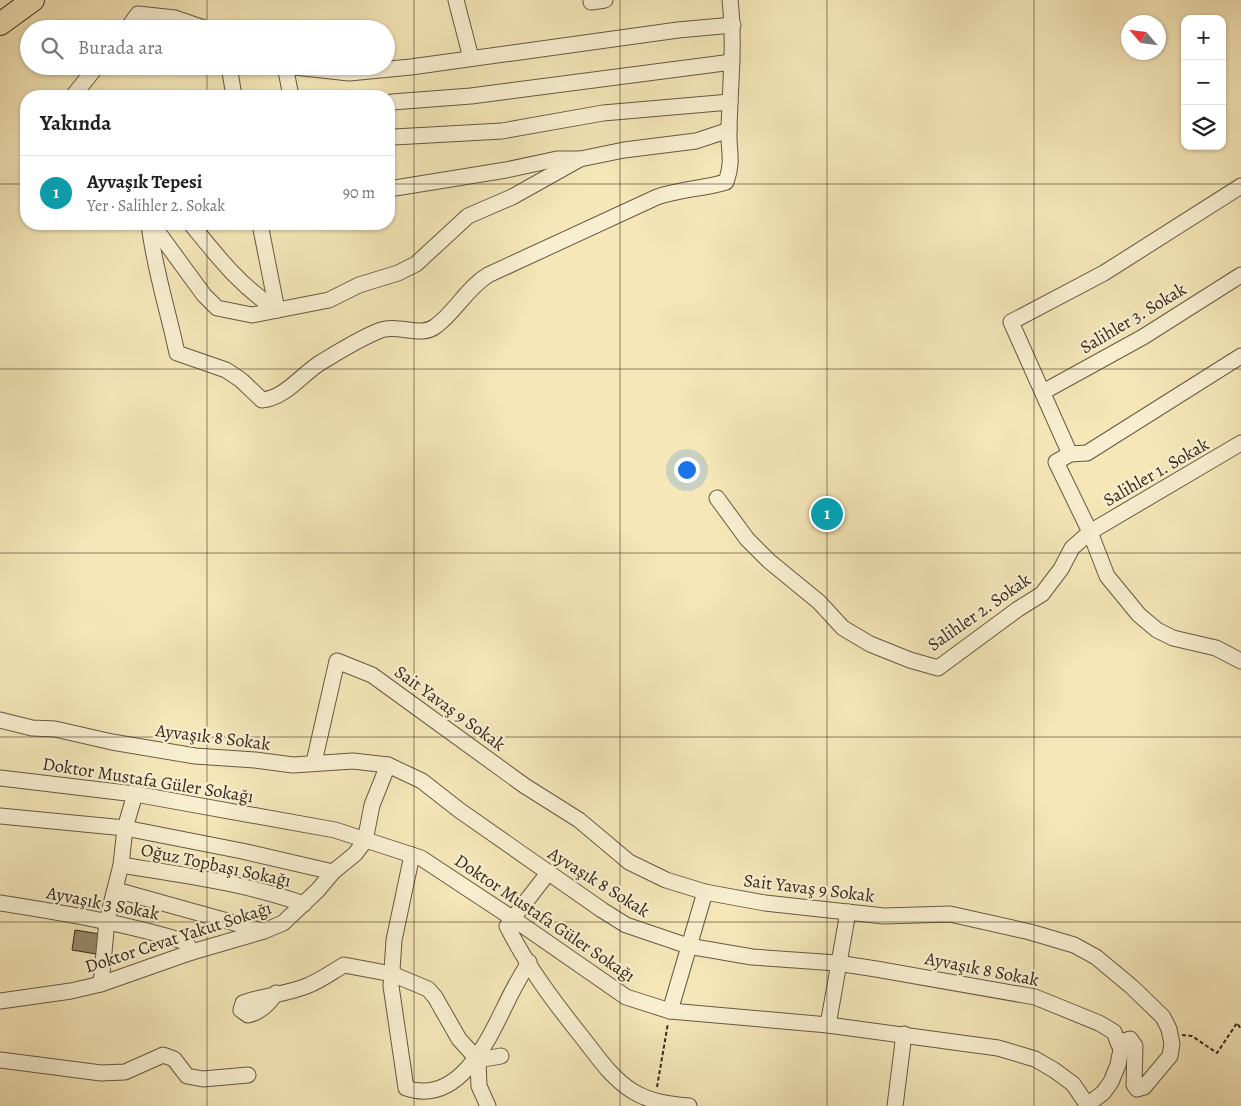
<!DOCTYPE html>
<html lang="tr">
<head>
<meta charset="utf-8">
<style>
  body { margin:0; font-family:Alegreya,serif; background:#f2f2f2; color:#222 }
  .controls { position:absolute; right:15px; top:15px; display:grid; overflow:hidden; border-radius:10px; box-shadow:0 1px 4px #0004 }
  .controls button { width:45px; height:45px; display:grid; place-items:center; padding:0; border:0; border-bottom:1px solid #e0e0e0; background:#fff; color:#222; font:25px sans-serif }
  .compass { position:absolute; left:1121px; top:15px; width:45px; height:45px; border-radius:50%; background:#fff; box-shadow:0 1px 4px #0004; rotate:298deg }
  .you { position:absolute; left:686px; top:469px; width:18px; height:18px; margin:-12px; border:4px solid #fff; border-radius:50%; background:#1a73e8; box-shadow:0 0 0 8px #1a73e833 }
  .badge { display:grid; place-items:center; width:32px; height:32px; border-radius:50%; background:#1a73e8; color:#fff; font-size:16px; font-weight:700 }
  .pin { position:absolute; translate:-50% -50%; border:2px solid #fff; box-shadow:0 1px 5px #0006 }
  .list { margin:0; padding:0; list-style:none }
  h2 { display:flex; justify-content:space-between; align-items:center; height:65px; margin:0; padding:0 20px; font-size:21px }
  h2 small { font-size:16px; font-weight:400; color:#767676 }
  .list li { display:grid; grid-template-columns:32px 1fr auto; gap:15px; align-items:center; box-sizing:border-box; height:75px; padding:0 20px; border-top:1px solid #e0e0e0 }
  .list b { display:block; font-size:19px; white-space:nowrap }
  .list p { margin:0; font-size:16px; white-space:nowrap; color:#767676 }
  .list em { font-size:16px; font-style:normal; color:#767676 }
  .icon { flex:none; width:28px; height:28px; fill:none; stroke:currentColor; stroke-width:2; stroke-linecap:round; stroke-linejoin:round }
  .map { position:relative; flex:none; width:1241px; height:1106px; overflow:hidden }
  .search { position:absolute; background:#fff; box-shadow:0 1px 4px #0004; left:20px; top:20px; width:375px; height:55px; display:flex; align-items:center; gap:12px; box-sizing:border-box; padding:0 18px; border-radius:28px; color:#767676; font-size:19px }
  .panel { position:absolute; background:#fff; box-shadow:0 1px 4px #0004; left:20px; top:90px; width:375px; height:140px; border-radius:20px }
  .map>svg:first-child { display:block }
  .building { fill:#9a8b6d; stroke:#38281c }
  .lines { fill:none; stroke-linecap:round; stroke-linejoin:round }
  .minor-casing { stroke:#675843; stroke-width:17 }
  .highway-casing { stroke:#38281c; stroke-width:24 }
  .path { stroke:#38281c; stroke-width:2; stroke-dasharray:4 2.5; stroke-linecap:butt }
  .minor { stroke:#f8efd1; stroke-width:15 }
  .highway { stroke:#f5e7b8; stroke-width:22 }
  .grid { fill:none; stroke:#38281c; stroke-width:1; stroke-opacity:0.55 }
  .labels { text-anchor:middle; stroke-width:4.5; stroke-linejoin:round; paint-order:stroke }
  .street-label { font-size:18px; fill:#38281c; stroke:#f8efd1 }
</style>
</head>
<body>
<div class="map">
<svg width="1241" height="1106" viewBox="0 0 1241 1106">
  <rect width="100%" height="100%" fill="#f5e7b8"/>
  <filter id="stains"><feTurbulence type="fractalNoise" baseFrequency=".004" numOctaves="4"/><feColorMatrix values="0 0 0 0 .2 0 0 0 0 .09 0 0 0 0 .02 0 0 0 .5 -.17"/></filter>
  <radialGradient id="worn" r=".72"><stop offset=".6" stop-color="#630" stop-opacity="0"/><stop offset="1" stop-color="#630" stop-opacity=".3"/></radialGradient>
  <polygon class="building" points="75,930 100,934 96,954 72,950"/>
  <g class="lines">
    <defs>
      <g id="minor">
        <polyline points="456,0 471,58"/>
        <polyline points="591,2 605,0"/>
        <polyline points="127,29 138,14 175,18 207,29"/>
        <polyline points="229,66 234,96"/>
        <polyline points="285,66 291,96"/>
        <polyline points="286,66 349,73 411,67 678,30 733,25"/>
        <polyline points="73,96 97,66"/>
        <polyline points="392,102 471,96 732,62"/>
        <polyline points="394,137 502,131 603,113 730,102"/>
        <polyline points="1241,186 1104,273 1011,322 1070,454 1056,462 1090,532 1107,576 1139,615 1157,630 1173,638 1216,648 1241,661"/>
        <polyline points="389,189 506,170 557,159 579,159"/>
        <path d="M 149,224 C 154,268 168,310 177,353 L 226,370 L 241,380 L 262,400 C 285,398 301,375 320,363 C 338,352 360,338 381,330 C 399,324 421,338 436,326 C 456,311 467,288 488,275 L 657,197 C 681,189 702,189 726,182 C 734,160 728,151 729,129 C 730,86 735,43 730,0"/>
        <polyline points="152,224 204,295 217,308 252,315 329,300 359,285 398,273 416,264 468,216 512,197 580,159 624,150 696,141 729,130"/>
        <path d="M 191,224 C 218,257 240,286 277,310"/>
        <polyline points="260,224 277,310"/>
        <polyline points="1043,392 1143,337 1241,275"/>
        <polyline points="1070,454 1087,453 1241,356"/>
        <polyline points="717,498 747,539 769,561 819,602 843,628 870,644 910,660 938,668 1018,609 1042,594 1061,569 1072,548 1090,532 1241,443"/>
        <polyline points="0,720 32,728 55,729 112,742 195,756 255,760 293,765 353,761 388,765 422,781 459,810 602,910 626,925 688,946 752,957 837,963 876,969 1035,997 1099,1023 1114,1032 1121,1049 1118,1065 1111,1082 1103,1093 1087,1105"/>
        <polyline points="314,762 337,661 372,675 525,786 579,820 629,862 666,880 705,892 765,903 884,916 950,914 1030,932 1074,945 1096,957 1132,987 1163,1017 1169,1029 1172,1044 1170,1056 1144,1087 1137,1089 1134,1085 1135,1046 1130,1039 1118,1043"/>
        <polyline points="0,778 135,794 335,830 421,858 512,918 626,997 670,1011 828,1025 998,1048 1035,1059 1054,1070 1073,1084 1088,1106"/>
        <polyline points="0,816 125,828 242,851 333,872"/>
        <path d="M 412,855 L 394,940 L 391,986 L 406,1088 C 458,1106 488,1041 505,1006 C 512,991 520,977 529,962"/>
        <path d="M 121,865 C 182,875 245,883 304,904"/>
        <path d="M 548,873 L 507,926 C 527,966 554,1002 582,1037 C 597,1056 612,1079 634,1092 C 651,1102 669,1104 689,1106"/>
        <polyline points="116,890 263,931"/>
        <path d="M 0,903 C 63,913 125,923 186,942 L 192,952"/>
        <polyline points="101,984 107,920 121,865 125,828 135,794"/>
        <path d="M 276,993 C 269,1004 261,1012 248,1015 L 241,1010 L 243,1003 C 265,995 289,994 309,985 C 321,980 332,972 344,965 L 392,974 L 428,989 L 435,997 L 459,1039 L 478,1060 L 479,1086 L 488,1106"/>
        <polyline points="0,1001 71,991 101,984 192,952 264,931 283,923 318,890 333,872 355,854 365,841 372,805 388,765"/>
        <polyline points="670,1011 705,892"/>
        <polyline points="828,1025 848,912"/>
        <polyline points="0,1060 101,1073 125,1072 163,1055 174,1059 187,1076 203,1079 248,1075"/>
        <polyline points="478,1060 501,1056"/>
        <polyline points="895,1106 904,1034"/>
      </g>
      <polyline id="highway" points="0,24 33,0"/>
    </defs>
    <use href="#minor" class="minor-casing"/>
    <use href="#highway" class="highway-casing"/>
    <g class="path">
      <polyline points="1182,1035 1192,1036 1217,1053 1237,1023 1241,1029"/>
      <polyline points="657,1087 668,1023"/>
    </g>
    <use href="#minor" class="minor"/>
    <use href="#highway" class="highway"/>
  </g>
  <path class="grid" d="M 207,0 L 207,29M 414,0 L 414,1106M 620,0 L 620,1106M 827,0 L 827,1106M 1034,0 L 1034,1106M 207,66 L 207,96M 0,184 L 26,184M 389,184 L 1241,184M 207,224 L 207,1106M 0,369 L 1241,369M 0,553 L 1241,553M 0,737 L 1241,737M 0,922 L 1241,922"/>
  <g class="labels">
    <g class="street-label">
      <text transform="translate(1133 318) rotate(-31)" y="6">Salihler 3. Sokak</text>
      <text transform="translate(1156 472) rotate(-30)" y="6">Salihler 1. Sokak</text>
      <text transform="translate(979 612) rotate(-35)" y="6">Salihler 2. Sokak</text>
      <text transform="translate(450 708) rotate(36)" y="6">Sait Yavaş 9 Sokak</text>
      <text transform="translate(213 737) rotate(7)" y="6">Ayvaşık 8 Sokak</text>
      <text transform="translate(148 780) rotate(9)" y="6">Doktor Mustafa Güler Sokağı</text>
      <text transform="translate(216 865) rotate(12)" y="6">Oğuz Topbaşı Sokağı</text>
      <text transform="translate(599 882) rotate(32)" y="6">Ayvaşık 8 Sokak</text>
      <text transform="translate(809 888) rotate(7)" y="6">Sait Yavaş 9 Sokak</text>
      <text transform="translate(103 903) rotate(11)" y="6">Ayvaşık 3 Sokak</text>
      <text transform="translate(545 918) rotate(34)" y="6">Doktor Mustafa Güler Sokağı</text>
      <text transform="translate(178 937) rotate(-18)" y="6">Doktor Cevat Yakut Sokağı</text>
      <text transform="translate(982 969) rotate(11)" y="6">Ayvaşık 8 Sokak</text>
    </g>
  </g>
  <rect width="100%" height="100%" filter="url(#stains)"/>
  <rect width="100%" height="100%" fill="url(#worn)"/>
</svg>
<div class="controls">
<button>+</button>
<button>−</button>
<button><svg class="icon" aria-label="layers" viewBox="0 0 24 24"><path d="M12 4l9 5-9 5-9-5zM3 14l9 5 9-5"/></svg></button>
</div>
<svg class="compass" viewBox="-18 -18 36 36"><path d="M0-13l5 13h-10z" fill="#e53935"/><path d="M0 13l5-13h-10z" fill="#767676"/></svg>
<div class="you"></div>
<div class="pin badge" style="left:827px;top:514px;background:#0f9aa8">1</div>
<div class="search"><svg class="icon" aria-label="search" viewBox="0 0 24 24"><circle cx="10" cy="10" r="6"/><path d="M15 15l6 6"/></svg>Burada ara</div>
<section class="panel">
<h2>Yakında<small></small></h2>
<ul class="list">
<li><span class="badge" style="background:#0f9aa8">1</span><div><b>Ayvaşık Tepesi</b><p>Yer · Salihler 2. Sokak</p></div><em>90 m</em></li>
</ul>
</section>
</div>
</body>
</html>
